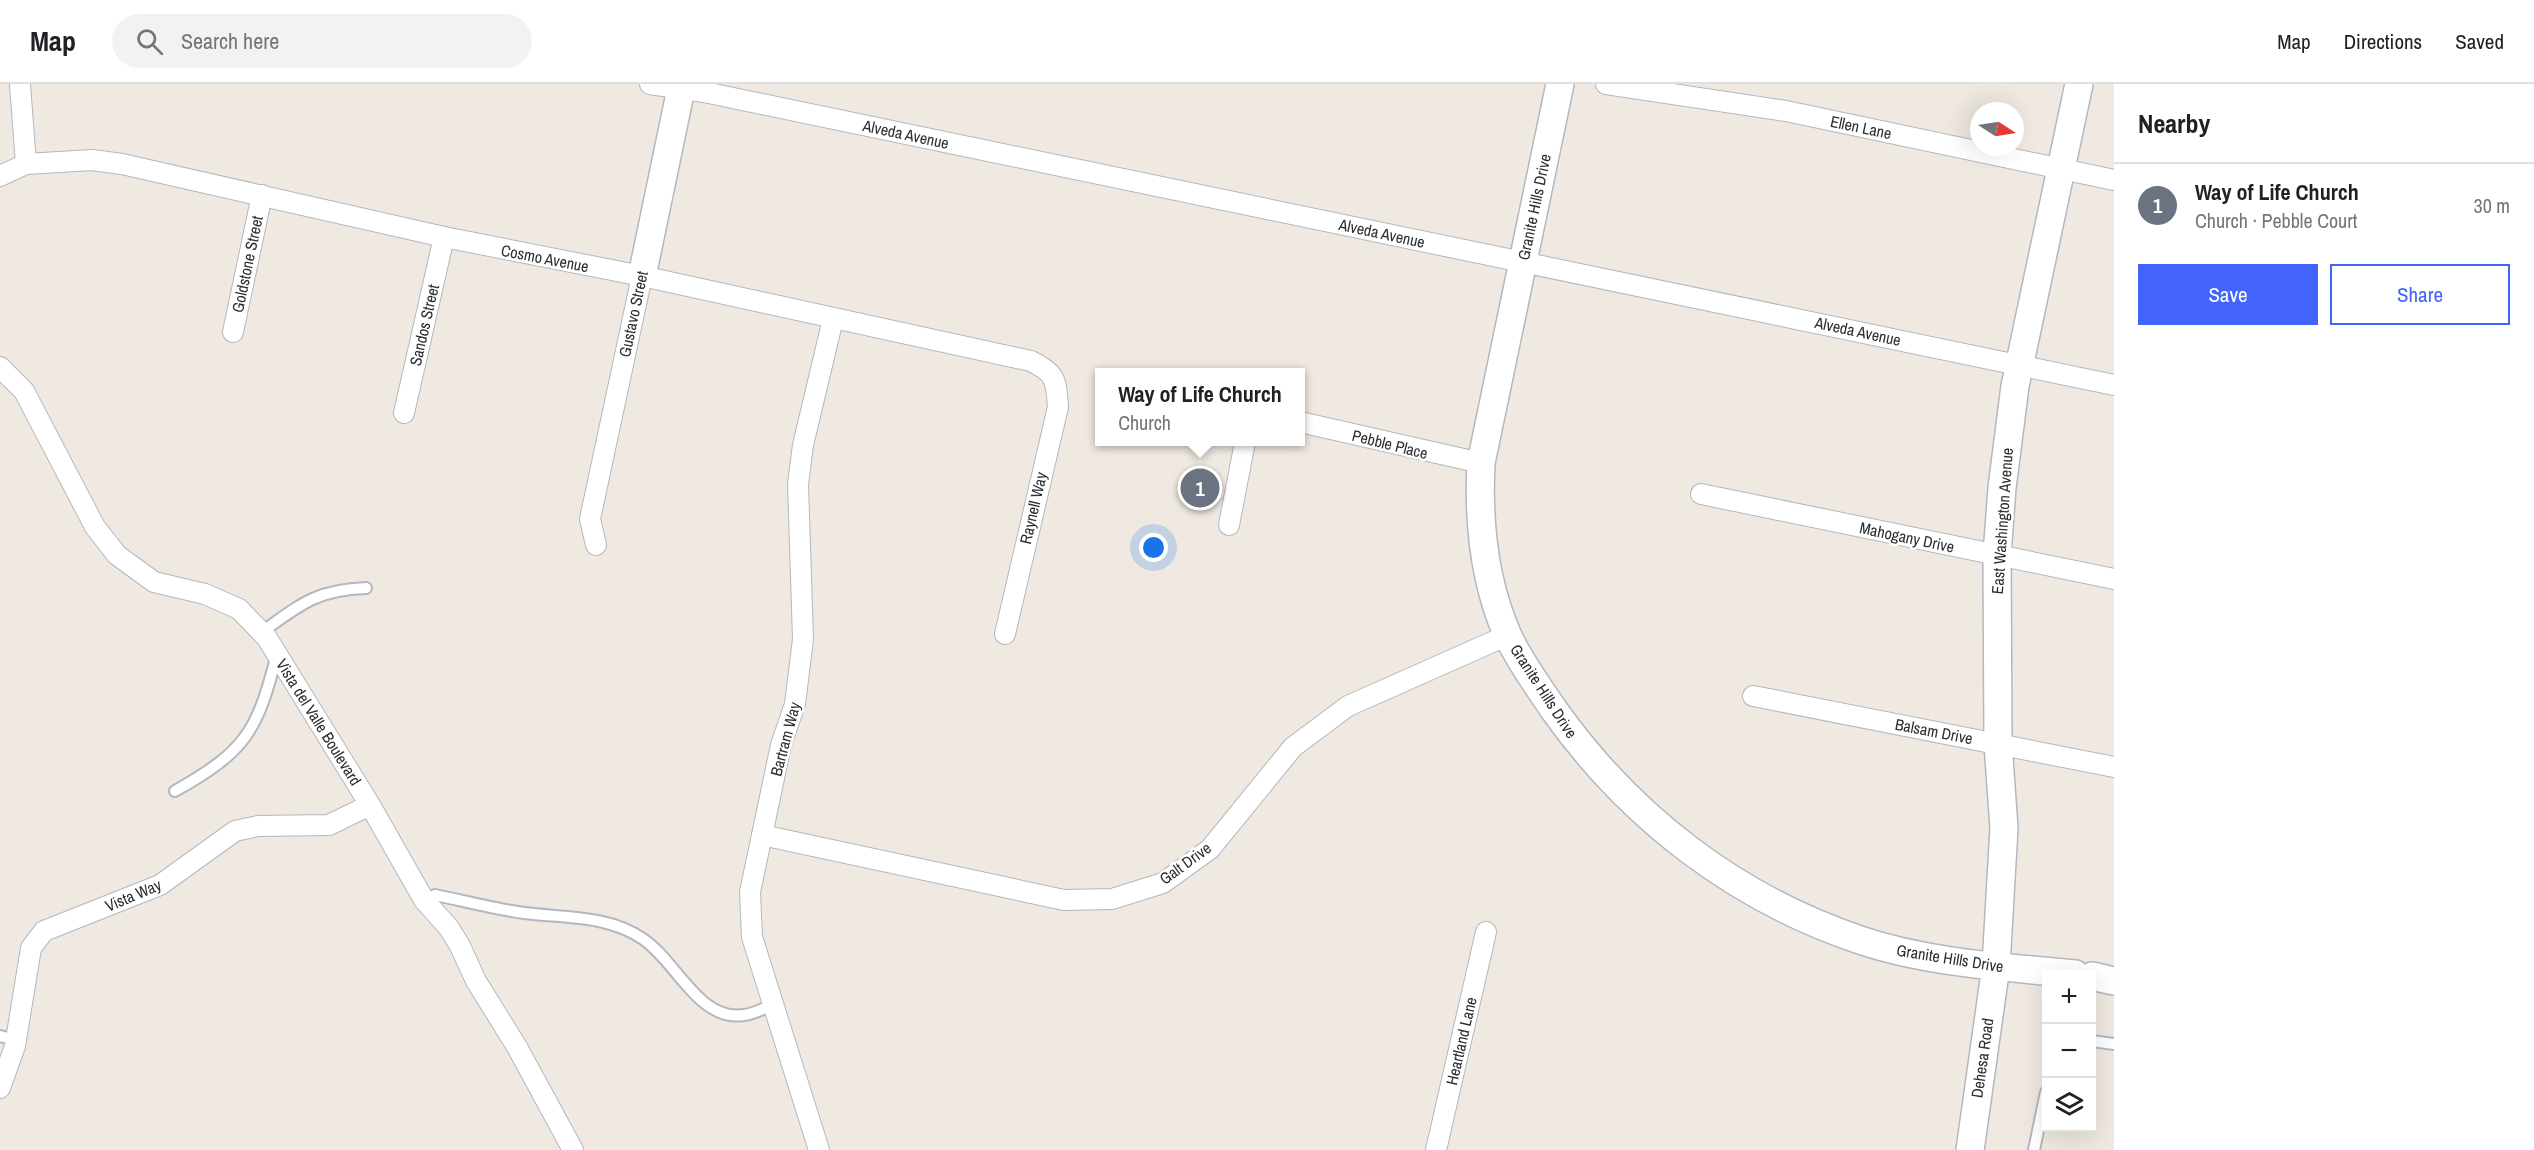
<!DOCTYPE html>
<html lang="en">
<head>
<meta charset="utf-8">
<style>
  body { margin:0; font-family:"Archivo Narrow",sans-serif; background:#f2f2f2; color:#202124 }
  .controls { position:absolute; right:18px; bottom:18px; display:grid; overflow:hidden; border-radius:0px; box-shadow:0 6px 24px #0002 }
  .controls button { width:54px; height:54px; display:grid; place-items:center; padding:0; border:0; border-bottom:2px solid #e0e0e0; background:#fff; color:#202124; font:30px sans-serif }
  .compass { position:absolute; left:1970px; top:18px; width:54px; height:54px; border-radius:50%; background:#fff; box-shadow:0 6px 24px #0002; rotate:102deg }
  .you { position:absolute; left:1154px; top:464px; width:21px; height:21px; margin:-15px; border:4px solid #fff; border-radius:50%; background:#1a73e8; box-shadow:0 0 0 9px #1a73e833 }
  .badge { display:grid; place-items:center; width:39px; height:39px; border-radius:50%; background:#4264fb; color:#fff; font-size:20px; font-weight:700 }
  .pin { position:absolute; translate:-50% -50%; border:3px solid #fff; box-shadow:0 2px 6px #0006 }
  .popup { position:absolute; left:1095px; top:284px; width:210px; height:78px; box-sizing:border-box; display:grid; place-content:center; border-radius:0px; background:#fff; filter:drop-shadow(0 2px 4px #0005); font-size:20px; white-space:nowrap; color:#757577 }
  .popup b { font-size:22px; color:#202124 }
  .popup::after { content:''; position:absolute; left:50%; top:100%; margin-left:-12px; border:12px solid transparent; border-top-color:#fff }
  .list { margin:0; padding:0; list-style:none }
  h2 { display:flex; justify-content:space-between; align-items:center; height:78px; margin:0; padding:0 24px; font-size:26px }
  h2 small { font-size:20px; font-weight:400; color:#757577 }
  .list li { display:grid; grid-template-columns:39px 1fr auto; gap:18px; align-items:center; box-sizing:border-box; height:84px; padding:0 24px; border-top:2px solid #e0e0e0 }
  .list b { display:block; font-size:22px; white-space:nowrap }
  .list p { margin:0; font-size:20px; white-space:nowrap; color:#757577 }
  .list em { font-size:20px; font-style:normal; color:#757577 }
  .actions { display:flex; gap:12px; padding:18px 24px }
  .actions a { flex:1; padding:14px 0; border:2px solid #4264fb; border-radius:0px; text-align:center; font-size:21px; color:#4264fb }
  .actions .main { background:#4264fb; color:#fff }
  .icon { flex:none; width:33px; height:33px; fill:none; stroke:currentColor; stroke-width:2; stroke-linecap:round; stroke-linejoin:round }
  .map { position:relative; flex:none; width:2114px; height:1066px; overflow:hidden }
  header { display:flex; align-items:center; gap:36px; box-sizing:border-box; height:84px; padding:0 30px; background:#fff; border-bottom:2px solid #e0e0e0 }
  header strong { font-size:28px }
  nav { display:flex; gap:33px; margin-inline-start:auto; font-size:21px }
  .search { width:420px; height:54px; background:#f2f2f2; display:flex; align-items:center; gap:15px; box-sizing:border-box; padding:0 21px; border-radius:33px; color:#757577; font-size:22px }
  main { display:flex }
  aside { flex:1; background:#fff }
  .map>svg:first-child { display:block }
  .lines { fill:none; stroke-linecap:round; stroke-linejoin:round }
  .lane-casing { stroke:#b4b7c1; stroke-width:14 }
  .street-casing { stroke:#b4b7c1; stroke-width:22 }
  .secondary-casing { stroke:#b4b7c1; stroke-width:30 }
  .lane { stroke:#fff; stroke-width:10 }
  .street { stroke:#fff; stroke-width:20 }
  .secondary { stroke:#fff; stroke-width:27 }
  .labels { text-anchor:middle; stroke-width:5; stroke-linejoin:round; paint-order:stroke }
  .street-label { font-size:16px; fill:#2e2e2e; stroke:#fff }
</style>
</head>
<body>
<header>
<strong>Map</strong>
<div class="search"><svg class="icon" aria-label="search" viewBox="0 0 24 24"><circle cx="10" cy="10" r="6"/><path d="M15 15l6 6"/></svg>Search here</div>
<nav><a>Map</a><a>Directions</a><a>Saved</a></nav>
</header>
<main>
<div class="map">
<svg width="2114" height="1066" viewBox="0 0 2114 1066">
  <rect width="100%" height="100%" fill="#efe9e1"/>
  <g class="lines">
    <defs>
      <g id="lane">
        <path d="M 262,548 C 301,520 316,506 366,504"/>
        <path d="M 175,707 C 246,667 257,648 277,570"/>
        <path d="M 424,816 L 435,811 C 465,817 494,825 524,829 C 564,834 609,831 643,855 C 677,878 699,938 744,931 C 754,930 765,924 774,920"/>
        <polyline points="0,952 16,956"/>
        <polyline points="2092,957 2114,960"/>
        <polyline points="2034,1066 2046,1008"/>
      </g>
      <g id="street">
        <polyline points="20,0 26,80"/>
        <polyline points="650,0 704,8 2114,301"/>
        <polyline points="1606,0 1786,27 2114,96"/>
        <path d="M 0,92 L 26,80 L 92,76 L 122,80 L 444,153 L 642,192 L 1031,277 C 1056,290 1056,295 1058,323 L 1005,550"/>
        <polyline points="233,248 262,111"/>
        <polyline points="0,283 24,307 95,443 117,471 154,498 205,510 239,525 267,554 370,721 424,816 449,844 460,862 476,897 517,963 573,1066"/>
        <polyline points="404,329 444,153"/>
        <polyline points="1300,338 1481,379"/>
        <polyline points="1701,410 2114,495"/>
        <polyline points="1229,441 1245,358"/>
        <polyline points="596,461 590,435 642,192"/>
        <polyline points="1753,612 2114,683"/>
        <polyline points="762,751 1064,816 1112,815 1163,799 1210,765 1293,663 1348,622 1508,551"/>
        <polyline points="0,1004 15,962 31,864 44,847 160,801 235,747 258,742 329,741 370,721"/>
        <polyline points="819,1066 752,853 750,808 781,661 795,620 803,555 798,400 803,361 833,235"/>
        <polyline points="1436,1066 1486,848"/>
      </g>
      <g id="secondary">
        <path d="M 1560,0 L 1481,379 C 1478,438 1484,498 1508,552 C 1520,578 1538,602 1554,626 C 1630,733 1735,814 1860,856 C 1928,879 2004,883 2075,890"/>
        <polyline points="642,192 682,0"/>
        <polyline points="2092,892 2114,897"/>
        <polyline points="1970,1066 1996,882 2004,744 1998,660 1997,471 2002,404 2015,302 2079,0"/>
      </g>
    </defs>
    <use href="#lane" class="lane-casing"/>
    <use href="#street" class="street-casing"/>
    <use href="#secondary" class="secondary-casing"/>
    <use href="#lane" class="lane"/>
    <use href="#street" class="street"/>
    <use href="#secondary" class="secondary"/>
  </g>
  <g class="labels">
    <g class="street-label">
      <text transform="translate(1861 43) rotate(12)" y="6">Ellen Lane</text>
      <text transform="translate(906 50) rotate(12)" y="6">Alveda Avenue</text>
      <text transform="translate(1534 123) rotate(-78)" y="6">Granite Hills Drive</text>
      <text transform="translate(1382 149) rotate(12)" y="6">Alveda Avenue</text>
      <text transform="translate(545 174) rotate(11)" y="6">Cosmo Avenue</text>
      <text transform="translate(247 180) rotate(-78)" y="6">Goldstone Street</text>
      <text transform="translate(633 230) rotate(-78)" y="6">Gustavo Street</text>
      <text transform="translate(424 241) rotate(-77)" y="6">Sandos Street</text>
      <text transform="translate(1858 247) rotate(12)" y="6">Alveda Avenue</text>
      <text transform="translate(1390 360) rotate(14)" y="6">Pebble Place</text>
      <text transform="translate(1033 424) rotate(-77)" y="6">Raynell Way</text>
      <text transform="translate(2002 437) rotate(-86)" y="6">East Washington Avenue</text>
      <text transform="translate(1907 453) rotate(12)" y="6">Mahogany Drive</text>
      <text transform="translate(1544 607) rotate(57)" y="6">Granite Hills Drive</text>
      <text transform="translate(319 638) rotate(58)" y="6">Vista del Valle Boulevard</text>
      <text transform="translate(1934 647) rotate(11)" y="6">Balsam Drive</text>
      <text transform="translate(785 655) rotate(-75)" y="6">Bartram Way</text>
      <text transform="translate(1185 779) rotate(-36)" y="6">Galt Drive</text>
      <text transform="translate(133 811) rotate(-23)" y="6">Vista Way</text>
      <text transform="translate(1950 874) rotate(9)" y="6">Granite Hills Drive</text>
      <text transform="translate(1461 957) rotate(-77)" y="6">Heartland Lane</text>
      <text transform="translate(1982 974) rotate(-82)" y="6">Dehesa Road</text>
    </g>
  </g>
</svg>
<div class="controls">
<button>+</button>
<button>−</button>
<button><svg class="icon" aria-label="layers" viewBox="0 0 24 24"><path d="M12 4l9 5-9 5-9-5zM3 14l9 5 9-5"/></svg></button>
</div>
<svg class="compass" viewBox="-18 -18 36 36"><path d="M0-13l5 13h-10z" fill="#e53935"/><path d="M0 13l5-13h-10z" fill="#757577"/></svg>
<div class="you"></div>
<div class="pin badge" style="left:1200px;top:404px;background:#6b7280">1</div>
<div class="popup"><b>Way of Life Church</b>Church</div>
</div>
<aside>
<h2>Nearby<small></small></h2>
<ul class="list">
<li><span class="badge" style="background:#6b7280">1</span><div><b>Way of Life Church</b><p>Church · Pebble Court</p></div><em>30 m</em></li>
</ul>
<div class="actions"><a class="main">Save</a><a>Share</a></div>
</aside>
</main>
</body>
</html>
